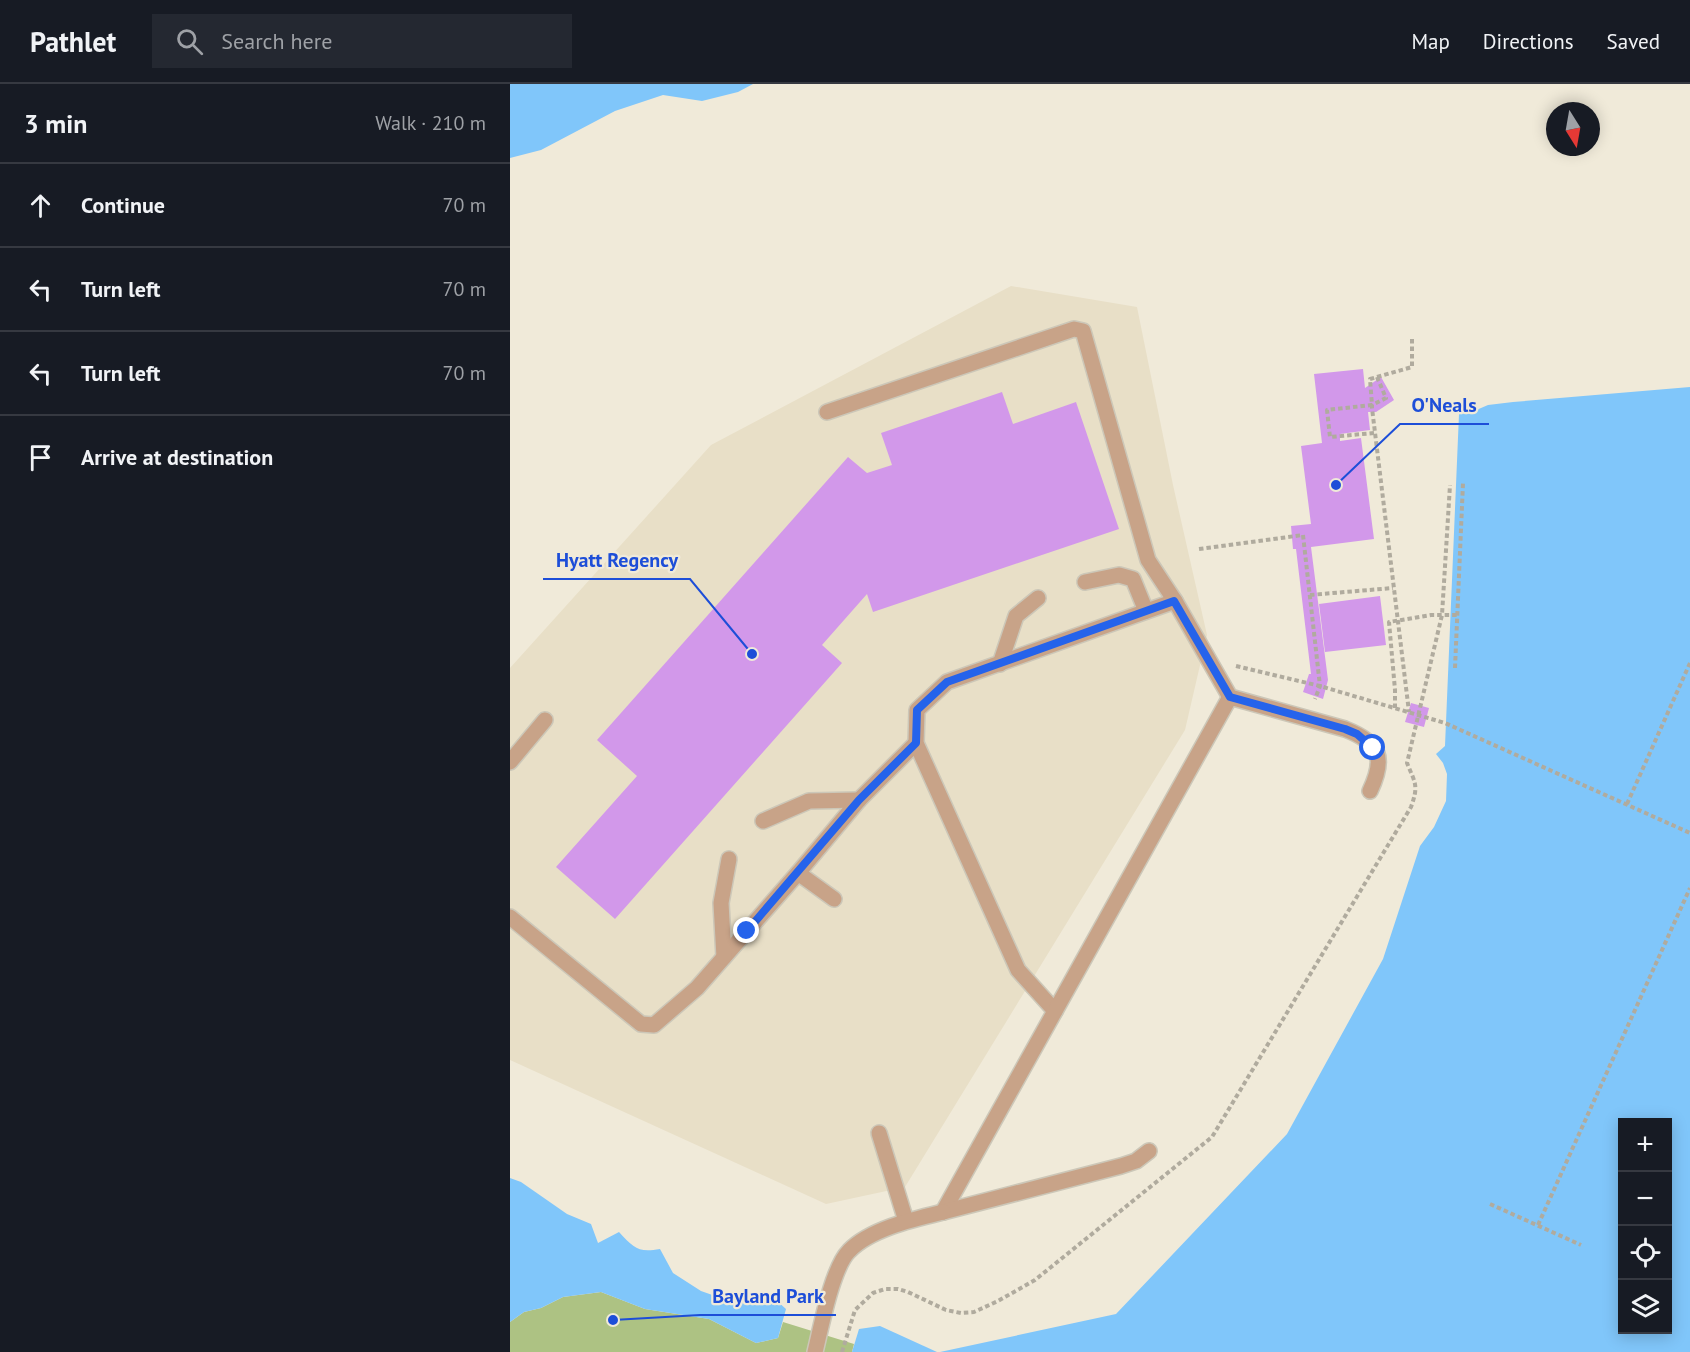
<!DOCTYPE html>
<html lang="en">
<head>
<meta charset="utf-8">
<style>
  body { margin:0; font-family:"PT Sans",sans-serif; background:#242831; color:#f1f3f6 }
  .controls { position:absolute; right:18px; bottom:18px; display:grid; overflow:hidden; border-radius:0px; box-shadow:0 3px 15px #0003 }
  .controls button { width:54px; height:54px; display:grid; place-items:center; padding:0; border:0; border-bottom:2px solid #363941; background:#171b24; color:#f1f3f6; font:30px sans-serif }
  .compass { position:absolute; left:1036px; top:18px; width:54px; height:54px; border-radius:50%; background:#171b24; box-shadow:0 3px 15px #0003; rotate:169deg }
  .stop { position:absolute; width:18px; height:18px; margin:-14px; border:4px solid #2563eb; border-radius:50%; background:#fff }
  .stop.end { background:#2563eb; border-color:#fff; box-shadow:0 2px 6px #0008 }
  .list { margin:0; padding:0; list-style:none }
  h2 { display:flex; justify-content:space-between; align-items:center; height:78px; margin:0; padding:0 24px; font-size:26px }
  h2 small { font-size:20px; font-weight:400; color:#9ea1a6 }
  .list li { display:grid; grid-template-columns:39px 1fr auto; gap:18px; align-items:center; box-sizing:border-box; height:84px; padding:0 24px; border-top:2px solid #363941 }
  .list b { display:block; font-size:22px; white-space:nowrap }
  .list em { font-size:20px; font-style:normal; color:#9ea1a6 }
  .icon { flex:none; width:33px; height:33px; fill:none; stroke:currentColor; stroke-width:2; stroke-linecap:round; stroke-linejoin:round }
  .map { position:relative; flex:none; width:1180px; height:1268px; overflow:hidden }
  header { display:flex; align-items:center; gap:36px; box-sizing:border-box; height:84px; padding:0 30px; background:#171b24; border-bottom:2px solid #363941 }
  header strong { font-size:28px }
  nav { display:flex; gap:33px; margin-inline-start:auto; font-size:21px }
  .search { width:420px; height:54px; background:#242831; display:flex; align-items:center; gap:15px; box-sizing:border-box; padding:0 21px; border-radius:0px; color:#9ea1a6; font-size:22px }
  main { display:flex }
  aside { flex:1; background:#171b24 }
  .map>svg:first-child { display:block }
  .built { fill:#e8dfc7 }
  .green { fill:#adc283 }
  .water { fill:#80c6fa; fill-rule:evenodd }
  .building { fill:#d298ea }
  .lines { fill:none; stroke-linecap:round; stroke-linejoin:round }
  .service-casing { stroke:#ccc7b8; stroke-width:18 }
  .minor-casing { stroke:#ccc7b8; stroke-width:18 }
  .path { stroke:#b0ab9e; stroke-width:4; stroke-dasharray:4.5 3; stroke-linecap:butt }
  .service { stroke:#c8a388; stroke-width:15 }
  .minor { stroke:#c8a388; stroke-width:15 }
  .route { stroke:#2563eb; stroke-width:8 }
  .leader { fill:none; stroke:#1d4ed8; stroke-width:2 }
  .callout-dot { fill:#1d4ed8; stroke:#f0ead9; stroke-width:2 }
  .callout-label { font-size:20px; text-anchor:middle; font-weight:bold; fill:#1d4ed8; stroke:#f0ead9; stroke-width:4.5; stroke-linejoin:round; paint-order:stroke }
</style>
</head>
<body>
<header>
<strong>Pathlet</strong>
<div class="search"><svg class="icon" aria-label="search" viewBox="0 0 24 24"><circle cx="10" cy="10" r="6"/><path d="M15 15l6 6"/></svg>Search here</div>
<nav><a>Map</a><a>Directions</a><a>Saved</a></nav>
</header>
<main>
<aside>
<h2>3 min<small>Walk · 210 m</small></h2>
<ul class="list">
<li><svg class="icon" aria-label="ahead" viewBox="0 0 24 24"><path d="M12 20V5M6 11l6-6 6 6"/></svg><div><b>Continue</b></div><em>70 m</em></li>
<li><svg class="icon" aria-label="left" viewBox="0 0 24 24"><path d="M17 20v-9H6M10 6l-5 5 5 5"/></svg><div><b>Turn left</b></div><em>70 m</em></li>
<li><svg class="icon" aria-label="left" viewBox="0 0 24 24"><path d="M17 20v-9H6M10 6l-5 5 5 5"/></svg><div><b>Turn left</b></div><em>70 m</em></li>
<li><svg class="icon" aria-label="arrive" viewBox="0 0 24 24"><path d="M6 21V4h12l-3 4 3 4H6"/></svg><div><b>Arrive at destination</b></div></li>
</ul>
</aside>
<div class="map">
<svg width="1180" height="1268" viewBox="0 0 1180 1268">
  <rect width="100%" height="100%" fill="#f0ead9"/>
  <polygon class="built" points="501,202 627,223 663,401 697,551 675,646 395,1103 316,1120 0,976 0,584 201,361"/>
  <polygon class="green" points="91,1208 135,1225 199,1235 246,1259 268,1254 273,1238 344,1260 342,1268 0,1268 0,1238 14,1228 31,1224 53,1213"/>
  <g class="water">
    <polygon points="0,0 243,0 228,8 192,17 153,11 105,27 31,66 0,74"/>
    <path d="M 1180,303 L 1180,1268 L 430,1268 L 606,1230 L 777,1050 L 873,875 L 910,762 L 924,743 L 936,717 L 937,690 L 933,679 L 926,670 L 935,662 L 949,330 L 964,327 L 978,321 L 1003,318 ZM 1158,1038 L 1158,1246 L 1112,1246 L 1112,1038 Z"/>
    <path d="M 0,1094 L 11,1098 L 57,1130 L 81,1140 L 88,1159 L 109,1148 C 124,1164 128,1169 150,1165 L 163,1189 L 191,1207 L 208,1213 L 227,1211 L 266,1216 L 276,1225 L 268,1254 L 246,1259 L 199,1235 L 135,1225 L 91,1208 L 53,1213 L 31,1224 L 14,1228 L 0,1238 Z"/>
    <polygon points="370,1242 427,1268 342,1268 349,1245"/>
  </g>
  <g class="building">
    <polygon points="853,285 855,304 871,293 884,316 866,328 858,328 860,346 830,350 830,357 851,354 864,455 801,463 818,596 813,615 793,608 799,590 801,590 786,465 783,465 781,442 801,440 791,362 812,359 804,290"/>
    <polygon points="492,308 503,340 566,318 609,445 363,528 357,510 312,561 332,579 105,835 46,783 127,692 87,656 338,373 357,389 382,381 371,349"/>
    <polygon points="870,512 876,561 815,568 809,520"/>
    <polygon points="901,619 919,624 914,643 895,638"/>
  </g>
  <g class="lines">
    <defs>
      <g id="service">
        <polyline points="317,328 564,245 573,247 638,476 665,517"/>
        <polyline points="575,498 609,491 623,495 636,527"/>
        <polyline points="490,580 506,532 528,514"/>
        <polyline points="0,678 35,636"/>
        <polyline points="253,737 299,717 349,716"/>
        <polyline points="288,789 349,716 406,659"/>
        <polyline points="0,833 131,940 144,941 187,904 288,789 324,815"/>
        <polyline points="214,873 211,819 219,775"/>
        <path d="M 545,927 L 508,886 L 406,659 L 407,626 L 437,598 L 665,517 L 720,613 L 835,645 C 870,659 876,673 860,707"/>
        <polyline points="369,1049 396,1137"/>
        <polyline points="433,1128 720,613"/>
        <polyline points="433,1128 611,1082 626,1077 639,1067"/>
      </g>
      <path id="minor" d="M 305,1268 C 311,1244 322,1184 339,1167 C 360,1145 404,1135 433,1128"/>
    </defs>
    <use href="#service" class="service-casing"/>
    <use href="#minor" class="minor-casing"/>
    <g class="path">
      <polyline points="867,293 876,314 862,321 862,324 899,628"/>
      <polyline points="864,349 820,353 817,326 862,321 860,295 902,283 902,253"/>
      <polyline points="689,465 793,451 810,602 805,615"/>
      <polyline points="800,511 883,504"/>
      <polyline points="726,582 810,602 935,639 1180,749"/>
      <polyline points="945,584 953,399"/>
      <polyline points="885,624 885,606 879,538 921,531 947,531"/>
      <polyline points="1117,720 1180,579"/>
      <polyline points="980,1120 1071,1161"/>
      <polyline points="1028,1141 1180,804"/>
      <path d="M 332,1268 L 345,1226 L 363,1209 L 375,1205 L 388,1205 L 398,1208 L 436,1226 L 451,1229 L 464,1228 L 488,1217 L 525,1196 L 702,1053 L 901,723 C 909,701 905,699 897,679 L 932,531 L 940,401"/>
    </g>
    <use href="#service" class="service"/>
    <use href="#minor" class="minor"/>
  </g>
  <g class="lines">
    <polyline class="route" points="237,847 349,716 406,659 407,626 437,598 664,517 720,613 835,645 847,650 863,664"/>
  </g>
  <path class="leader" d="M826 401L890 340H979M242 570L180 495H33M103 1236L190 1231H326"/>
  <g class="callout-dot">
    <circle cx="826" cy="401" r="6"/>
    <circle cx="242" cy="570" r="6"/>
    <circle cx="103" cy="1236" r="6"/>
  </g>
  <g class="callout-label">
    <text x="934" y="328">O'Neals</text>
    <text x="107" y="483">Hyatt Regency</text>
    <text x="258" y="1219">Bayland Park</text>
  </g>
</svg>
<div class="controls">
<button>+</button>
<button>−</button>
<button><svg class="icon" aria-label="locate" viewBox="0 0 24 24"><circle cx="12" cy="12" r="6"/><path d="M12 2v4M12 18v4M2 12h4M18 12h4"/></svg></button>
<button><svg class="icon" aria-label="layers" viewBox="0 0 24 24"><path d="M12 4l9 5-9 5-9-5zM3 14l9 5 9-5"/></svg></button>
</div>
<svg class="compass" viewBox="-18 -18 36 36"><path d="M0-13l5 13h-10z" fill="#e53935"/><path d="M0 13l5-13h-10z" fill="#9ea1a6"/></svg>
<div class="stop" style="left:863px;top:664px"></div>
<div class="stop end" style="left:237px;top:847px"></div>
</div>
</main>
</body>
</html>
